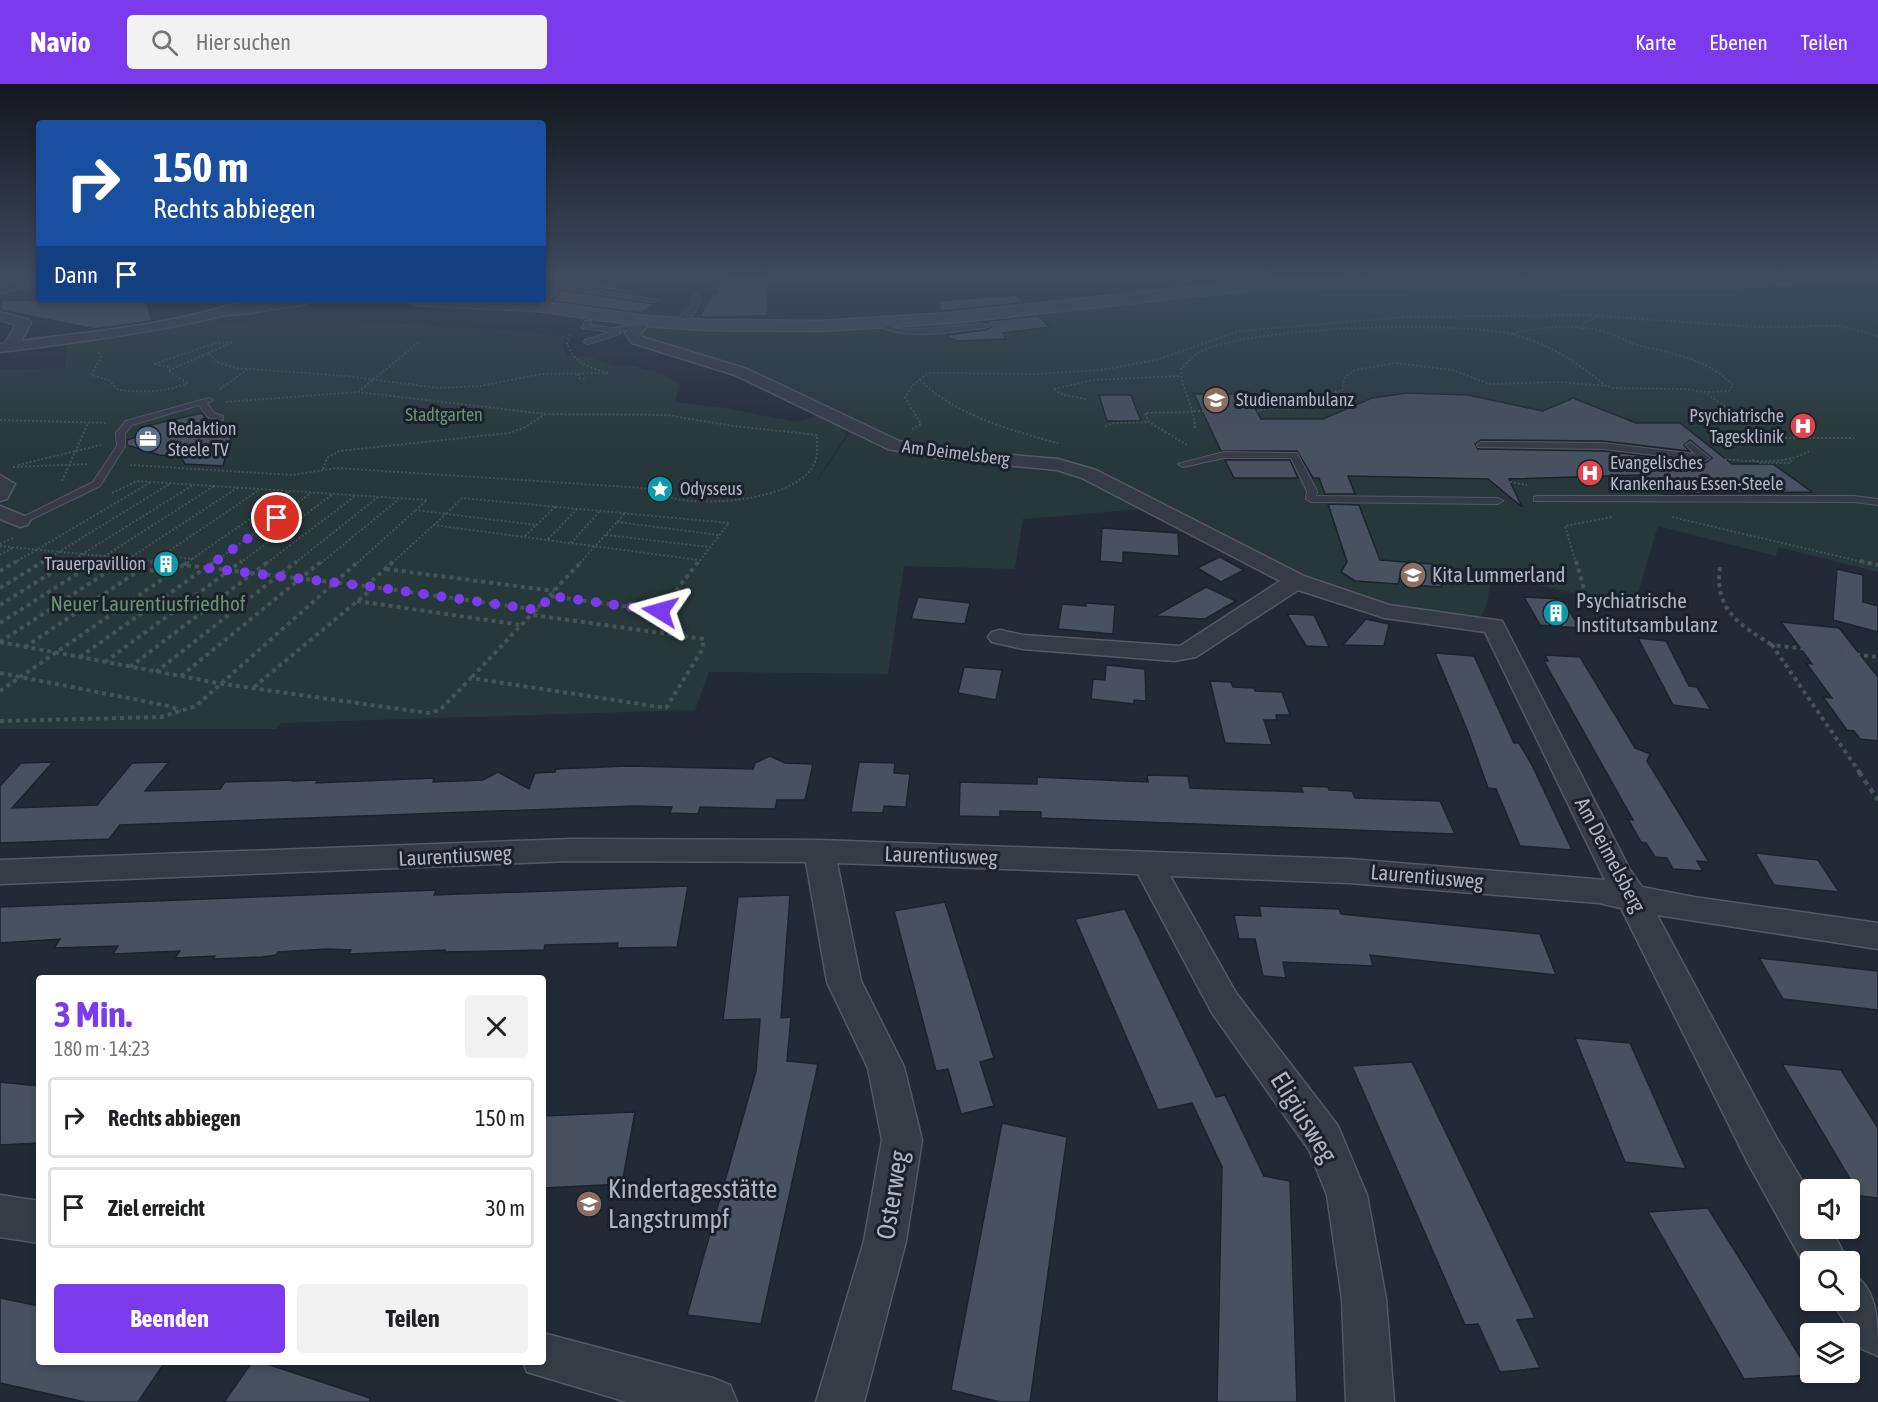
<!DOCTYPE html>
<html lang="de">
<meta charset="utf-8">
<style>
:root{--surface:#fff;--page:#f2f2f2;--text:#202124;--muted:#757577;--line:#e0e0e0;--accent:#7c3aed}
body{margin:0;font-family:"Asap Condensed",sans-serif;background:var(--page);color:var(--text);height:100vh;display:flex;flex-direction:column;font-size:22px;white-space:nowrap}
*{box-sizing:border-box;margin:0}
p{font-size:20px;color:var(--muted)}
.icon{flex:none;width:33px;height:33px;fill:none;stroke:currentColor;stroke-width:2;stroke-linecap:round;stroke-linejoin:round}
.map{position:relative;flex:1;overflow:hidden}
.panel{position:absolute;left:36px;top:891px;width:510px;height:390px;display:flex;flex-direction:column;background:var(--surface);border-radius:6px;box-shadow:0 3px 9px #0003}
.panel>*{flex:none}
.banner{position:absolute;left:36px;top:36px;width:510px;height:183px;border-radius:6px;box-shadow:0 3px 9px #0003;background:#1a4fa0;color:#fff;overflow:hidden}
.controls{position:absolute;left:1800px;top:1095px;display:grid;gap:12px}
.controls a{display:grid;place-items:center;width:60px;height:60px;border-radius:6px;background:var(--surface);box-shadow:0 3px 9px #0003;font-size:30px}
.pin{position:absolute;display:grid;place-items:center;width:51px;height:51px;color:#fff;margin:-26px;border:3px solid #fff;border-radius:50%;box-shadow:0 2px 6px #0007}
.me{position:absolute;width:66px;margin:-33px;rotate:278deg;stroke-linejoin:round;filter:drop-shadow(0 0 4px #0008)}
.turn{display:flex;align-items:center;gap:21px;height:126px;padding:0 18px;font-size:27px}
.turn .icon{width:78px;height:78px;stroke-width:2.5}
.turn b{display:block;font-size:42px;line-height:51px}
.then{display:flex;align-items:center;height:57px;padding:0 18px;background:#0003;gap:12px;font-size:22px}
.round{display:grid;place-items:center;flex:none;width:63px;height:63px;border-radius:6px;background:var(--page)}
.head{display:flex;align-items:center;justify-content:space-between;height:102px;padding:0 18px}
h1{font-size:36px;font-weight:700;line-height:45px;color:var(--accent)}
.primary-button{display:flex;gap:12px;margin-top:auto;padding:12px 18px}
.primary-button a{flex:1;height:69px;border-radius:6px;background:var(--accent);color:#fff;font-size:24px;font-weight:700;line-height:69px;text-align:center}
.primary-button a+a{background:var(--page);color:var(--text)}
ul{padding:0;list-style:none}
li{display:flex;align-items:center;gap:18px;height:81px;margin:0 12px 9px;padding:0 6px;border:3px solid var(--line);border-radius:6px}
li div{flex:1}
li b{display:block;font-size:22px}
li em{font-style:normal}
header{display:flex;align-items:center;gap:36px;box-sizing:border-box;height:84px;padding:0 30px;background:var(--accent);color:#fff}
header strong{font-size:28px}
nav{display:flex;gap:33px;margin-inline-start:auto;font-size:21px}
.search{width:420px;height:54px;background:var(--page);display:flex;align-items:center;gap:15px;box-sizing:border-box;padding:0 21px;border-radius:6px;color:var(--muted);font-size:22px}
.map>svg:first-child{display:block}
</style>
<header>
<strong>Navio</strong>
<div class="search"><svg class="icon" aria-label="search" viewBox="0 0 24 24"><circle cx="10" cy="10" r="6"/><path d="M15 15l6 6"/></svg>Hier suchen</div>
<nav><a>Karte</a><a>Ebenen</a><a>Teilen</a></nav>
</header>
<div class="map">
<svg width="1878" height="1318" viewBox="0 0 1878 1318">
<rect width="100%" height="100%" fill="#222a36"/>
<path fill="#263839" d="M586 191H702L706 203 617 209 573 201Z
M1400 191H1675L1692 199 1453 198 1693 200 1771 198 1841 191 1878 192V488L1778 463 1776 472 1658 442 1634 522 1492 491 1486 524 1481 532C1455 537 1430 530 1405 525 1335 510 1269 481 1206 448 1168 429 1132 407 1093 390 1036 365 969 378 910 361 850 344 798 307 740 284 709 272 676 266 644 259L640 250 662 238 759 243 881 240 1030 228 1202 205 1310 199 1427 198Z
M207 233 222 240 281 236 352 238 457 242 564 252 562 260 567 271 585 272 615 282 630 281 664 290 679 301 675 318 731 325 795 338 826 330 844 339 846 351 812 404 850 348 881 361 914 370 1052 384 1074 390 1154 424 1023 435 1015 485 904 482 888 590 709 588 695 626 281 639 277 645H0V285L65 284 67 257Z"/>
<path fill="#48515f" stroke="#1c232d" stroke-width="1.5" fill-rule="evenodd" d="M723 191H768V232L700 233 712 210H717V202Z
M593 197 664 215 641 229 551 217 564 206 654 220 659 216 657 214 572 200Z
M1016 211 1024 219 941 227 938 217Z
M2 216H146L152 237 94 245 1 226Z
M1038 232 1050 243 1003 249 1006 255 956 257 955 255H949L948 251 985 246 991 243 986 238H976Z
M1407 309 1468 311 1543 327 1573 314 1636 339H1680L1732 380H1773L1812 408 1663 410 1641 391 1509 395 1522 423 1488 395 1348 392 1355 410H1325L1319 394H1313L1297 367H1221L1194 310H1247L1261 335H1323L1372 314ZM1481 356 1603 357 1689 367 1684 361 1690 356 1712 374 1705 379 1603 367 1478 365 1475 360Z
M1099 311H1131L1141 337H1107Z
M202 329 215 349 232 350 223 382 185 380 181 373 159 371 127 361V356L145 351 142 343Z
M1225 376H1290L1298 394H1234Z
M1328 420 1359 421 1380 476 1432 480 1442 503 1406 501 1401 488 1398 500 1355 497 1341 488 1347 478Z
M1102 444 1178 449 1179 472 1123 468V479L1100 477Z
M1220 473 1244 486 1221 498 1197 484Z
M1837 485 1863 491V518L1878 522V548L1833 536Z
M1206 503 1236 517 1205 535 1155 532Z
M918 513 970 519 965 540 911 535Z
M1524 513 1562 515 1580 544 1540 541Z
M1086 519 1115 521 1113 550 1058 545 1062 520 1086 522Z
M1287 530 1314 531 1329 563 1306 562Z
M1366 535 1389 540 1384 562 1343 561Z
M1781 538 1839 544 1878 593V657L1860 655 1854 647 1847 646 1823 613 1832 614 1806 579 1812 580Z
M1638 554 1666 557 1689 602 1697 603 1711 626 1673 621Z
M1435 569 1474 572 1514 659H1519L1532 681 1572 766 1520 762 1496 705 1488 704 1468 648Z
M1545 571 1580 573 1635 664 1650 670 1647 677 1709 778 1697 777 1703 787 1673 785 1667 774 1655 773 1646 759 1641 758 1628 735 1633 736 1544 577H1548Z
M1106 581 1145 585 1146 617 1134 616V620L1091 615 1093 595 1105 596Z
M964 583 1002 586 996 616 958 609Z
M1210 597 1231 598 1233 603 1254 604 1255 607 1282 608 1290 631H1276L1277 636H1264L1272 661 1225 659Z
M770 672 785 679 813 680 805 716H777L775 725 700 723 698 730 670 729 672 723 634 722 120 741 109 755 0 759V702L21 679 53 678 12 724 97 721 132 679 169 678 145 707 220 705 225 698 294 696 293 697 318 696 316 699 434 694 433 698 483 696 498 688 529 705 535 689 555 688 556 685 628 682 753 685 755 679Z
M859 678 895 679 894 689 910 690 906 723 884 722 883 729 851 728Z
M1147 691 1188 692 1190 704 1303 708 1301 702 1328 703 1329 706 1352 707 1355 714 1440 717 1455 750 1041 734V728L1000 727V733L959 732 960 698 1037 700V693L1148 698Z
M1755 769 1818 776 1839 808 1774 801Z
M688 802 677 863 617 864 618 859 545 861 544 866 445 868V866L349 870 351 866 326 865 278 868 276 871 262 873 213 875 215 872 175 874 180 867 113 870 118 862 54 864 60 855 0 859V823L436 806 434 811Z
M790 811 781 934 791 933 787 977 818 980 761 1240 687 1231 756 987 760 935 723 936 738 813Z
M945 818 994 974 980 978 994 1022 961 1030 948 985 936 987 894 827Z
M1259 822 1339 825 1341 830 1540 850 1556 891 1370 871 1373 882 1283 878 1286 894 1263 892 1255 855H1239L1234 831 1261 832Z
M1125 825 1216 1013 1225 1011 1264 1092 1290 1097 1297 1318H1217L1222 1083 1192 1019 1158 1026 1075 835Z
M1759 874 1878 887V926L1783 915Z
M1575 954 1630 959 1686 1085 1625 1078Z
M1412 978 1535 1234 1517 1236 1540 1284 1500 1288 1478 1240 1465 1241 1352 982Z
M1782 980 1841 986 1878 1044V1114L1860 1112Z
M0 998 39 1002V1059L0 1061Z
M635 1028 622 1100 543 1104V1032Z
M1002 1039 1067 1053 1030 1318H1000L951 1306Z
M1708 1124 1758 1204 1811 1291 1744 1295 1648 1128Z
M0 1214 39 1222V1278H165L138 1318H85L0 1299Z
M252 1278H261L370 1314V1318H224Z"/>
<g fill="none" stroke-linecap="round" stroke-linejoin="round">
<defs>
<path id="service" d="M571 191H578L567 201 657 216 654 218 563 204 539 223H535V221L543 216V214Z
M1682 191H1690L1707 200 1702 201Z
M695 209 700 210C701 224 689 240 674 241V237L691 223Z
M585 237H591L590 241 612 244 637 241 641 243 620 247V250L588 260 584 258 585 256 610 248 582 244Z
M882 238 895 244 906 246 985 240 989 242 985 244C953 247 908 257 879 242V238Z
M209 314 213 316 207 319 214 329 223 332V336L208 333 199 321 132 341 125 349V362L100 402 24 439 20 440 15 437 93 398 117 362 116 349 126 337Z
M1481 358 1603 359 1695 370 1686 361 1690 358 1710 374 1705 377 1603 365 1478 363 1477 361Z
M1224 368 1297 369 1317 407 1316 412 1498 414 1503 417 1498 420 1311 418 1306 415 1307 407 1291 374H1224L1183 383 1178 380Z
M1537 412H1854L1878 415V421L1854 418 1534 417V413Z"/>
<path id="minor" d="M39 191V199L0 210V202Z
M1871 191H1878V196Z
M247 216H267L265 218 313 216 306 220 243 230C233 228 190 240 175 242 117 253 59 261 0 268V260L5 259 16 241 0 236V228L29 236 31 239 21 257C97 247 174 240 247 216Z
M645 233 652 237 640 250 642 253 747 285 899 357 941 365 1058 375 1096 386 1304 492 1389 521 1502 537 1630 786 1642 803 1694 813 1878 839V865L1657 831 1776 1053 1810 1110V1144H1831L1848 1178H1810V1191L1748 1079 1621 824 1599 819 1349 799 1170 792 1236 909 1338 1042 1361 1097 1367 1111 1386 1215 1394 1318H1346L1342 1215 1327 1111 1309 1066 1212 929 1138 790 837 779 861 897 904 983 922 1056 906 1157 864 1318H816L864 1157 882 1056 868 984 827 898 806 778 572 777 0 800V776L572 755 819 756 1349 775 1605 796 1485 548 1385 534 1298 506 1196 573 1174 577 1023 565 992 558 988 553 992 548 1000 546 1023 551 1180 562 1280 497 1082 394 1057 386 941 375 888 365 735 291 632 259 625 249 640 234Z
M0 391 15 400 7 415 0 417Z
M0 422 27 433 30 437 27 441 20 443 0 435Z
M0 1111 39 1117V1159L0 1153Z
M1850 1188C1878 1204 1878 1236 1878 1272L1862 1265 1831 1216H1850Z
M543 1249 713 1294 730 1301 737 1318H627L527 1288 523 1278H543Z"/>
<path id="secondary" d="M1774 191H1847L1839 196 1731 204 1429 203 1254 206 950 239 821 247 705 246 645 242 537 227 414 221 406 216 537 217 645 232 705 236 821 237 950 229 1254 196 1429 193 1731 194Z"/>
</defs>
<use href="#service" stroke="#525964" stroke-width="2"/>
<use href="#minor" stroke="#525964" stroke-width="3"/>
<use href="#secondary" stroke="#525964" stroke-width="3"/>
<path stroke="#435356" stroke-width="2" stroke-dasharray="2 2" stroke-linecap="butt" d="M1582 246 1584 239 1599 232
M1512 250C1541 242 1579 239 1608 249 1618 252 1627 258 1637 261 1673 270 1706 274 1733 301L1729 307 1704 308
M99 268 101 274 91 291 109 296 118 306C142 308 165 309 187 299L168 287 208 269 219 279 236 284 346 292 438 304 481 302 541 290 609 289C591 285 572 278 567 259L570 250
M208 269 233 258
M154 280 216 259 234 258
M155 280 171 283
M578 290 579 294 585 295
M920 296C956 332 1012 346 1060 360
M220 305 248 285
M358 308 419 258
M1086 315 1064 311 1053 305 1093 296 1180 292
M1253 315 1250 310H1283L1293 325H1259
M226 318 357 308 546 330 666 331 733 342 818 351
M1256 320H1289
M1194 327H1239
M1245 327H1261L1253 315 1337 311 1334 307H1342L1345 293 1355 286 1395 279 1453 286 1489 300 1561 298 1606 302
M0 336 107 339
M1105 342 1114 339 1149 338
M1195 344C1195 323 1181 306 1181 285 1186 280 1192 273 1198 269 1246 242 1460 236 1515 251 1550 260 1579 280 1606 302L1613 304 1685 305 1704 308 1781 361
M912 345 921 340 905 313 913 301 928 289 1035 290 1101 286 1156 276 1239 247 1405 233 1586 231 1757 243 1842 242 1878 252
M1773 354H1854
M1187 361 1149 338 1145 329 1194 328
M1721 375C1750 377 1786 382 1811 366
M1752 376 1761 379H1790L1792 375
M18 381 101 361
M130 381 292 391 337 384 644 404C657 409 669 414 683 416 716 421 800 415 815 378 818 370 817 360 817 351
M13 383 89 380
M323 385 327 374 339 367 509 349 526 343 545 330
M62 397 88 339
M1510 398 1527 401
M112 409 137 397 427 416 416 426 446 430 462 414 729 439 698 479
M1672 433 1867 479
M617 438 719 451
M433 441 699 476
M606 451 709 463
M525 452 556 422
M548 455 578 424
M571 459 601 426
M0 460 13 454
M0 462 154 477 151 479
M0 471 14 463
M163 471 259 406
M192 475 290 407
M154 477 163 471 192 475 187 479
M14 479 151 398
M41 479 171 399
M68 479 193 401
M94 479 214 402
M122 479 237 404
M213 479 311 409
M240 479 333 410
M267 479 355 412
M295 479 378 413
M321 479 399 415
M357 479 416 426
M392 479 446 430 537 441
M580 479 626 428
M1576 479 1565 442 1612 433"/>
<path stroke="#435356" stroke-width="4" stroke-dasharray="4 4" stroke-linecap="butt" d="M154 477 141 485 171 489 183 481 366 502 538 526
M1576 477 1589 522
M1860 477 1878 481
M184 481 189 477
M1720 483C1714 526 1739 540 1772 561
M386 485 554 507
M0 487 17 477
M366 502 394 477
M0 504 44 477
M551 512 660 527 699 477
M357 517 521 541
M0 521 70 477
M0 539 97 477
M0 558 223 600 428 629 440 626 471 594 666 624 702 566 704 555 533 531
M0 558 124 477
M25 563 141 485
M80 573 215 477
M105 578 242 477
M130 583 269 477
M156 588 297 477
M0 589 169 622 181 627
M181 592 322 477
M472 593 582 477
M254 603 373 504
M0 607 170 490
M0 637 161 633 196 622 359 477
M1860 689 1772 561 1878 573"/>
<path stroke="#435356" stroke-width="4.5" stroke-dasharray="5 5" stroke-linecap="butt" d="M1859 688 1878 716"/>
<use href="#service" fill="#353c46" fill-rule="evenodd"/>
<use href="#minor" fill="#353c46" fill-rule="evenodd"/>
<use href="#secondary" fill="#434b59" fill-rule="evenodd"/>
</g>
<linearGradient id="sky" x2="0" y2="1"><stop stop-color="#13171e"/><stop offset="0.51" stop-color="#3e4a5d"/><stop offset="1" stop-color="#3e4a5d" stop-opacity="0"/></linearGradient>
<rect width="1878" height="376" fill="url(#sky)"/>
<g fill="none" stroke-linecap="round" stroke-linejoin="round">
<path stroke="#7c3aed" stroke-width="10" stroke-dasharray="0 18" d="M277 434 206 484 366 502 538 526 551 512 660 527"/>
</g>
<defs>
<symbol id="university-disc" viewBox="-11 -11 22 22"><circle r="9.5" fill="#8d6e63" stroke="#1a212b"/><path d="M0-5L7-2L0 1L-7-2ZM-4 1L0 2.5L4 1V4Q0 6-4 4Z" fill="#fff"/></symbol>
<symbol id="hospital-disc" viewBox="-11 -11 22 22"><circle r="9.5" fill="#e0444e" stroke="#1a212b"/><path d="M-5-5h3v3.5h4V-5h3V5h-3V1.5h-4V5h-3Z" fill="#fff"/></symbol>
<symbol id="office-disc" viewBox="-11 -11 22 22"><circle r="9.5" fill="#5c6f8a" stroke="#1a212b"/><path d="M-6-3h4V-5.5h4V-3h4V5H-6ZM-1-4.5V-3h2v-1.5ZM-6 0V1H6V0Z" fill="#fff"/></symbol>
<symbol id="sight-disc" viewBox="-11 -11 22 22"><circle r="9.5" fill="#0f9aa8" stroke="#1a212b"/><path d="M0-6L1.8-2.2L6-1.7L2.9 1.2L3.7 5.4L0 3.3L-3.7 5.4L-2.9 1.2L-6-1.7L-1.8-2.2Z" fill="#fff"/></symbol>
<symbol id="building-disc" viewBox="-11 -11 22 22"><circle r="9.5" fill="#0f9aa8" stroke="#1a212b"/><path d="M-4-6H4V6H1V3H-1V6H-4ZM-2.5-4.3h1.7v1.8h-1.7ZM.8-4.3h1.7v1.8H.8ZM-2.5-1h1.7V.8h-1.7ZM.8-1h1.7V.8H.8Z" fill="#fff"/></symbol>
<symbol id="school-disc" viewBox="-11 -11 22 22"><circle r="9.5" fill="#8d6e63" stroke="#1a212b"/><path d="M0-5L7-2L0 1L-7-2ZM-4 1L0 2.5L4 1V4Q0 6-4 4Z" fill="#fff"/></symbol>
</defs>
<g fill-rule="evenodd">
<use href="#university-disc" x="1201" y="301" width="30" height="30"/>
<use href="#hospital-disc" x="1788" y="327" width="30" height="30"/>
<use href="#office-disc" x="133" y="340" width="30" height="30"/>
<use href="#hospital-disc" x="1575" y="374" width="30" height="30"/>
<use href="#sight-disc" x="645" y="390" width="30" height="30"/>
<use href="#building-disc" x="151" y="465" width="30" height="30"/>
<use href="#school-disc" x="1398" y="476" width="30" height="30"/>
<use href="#building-disc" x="1541" y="514" width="30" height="30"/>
<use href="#school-disc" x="574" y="1105" width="30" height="30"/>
</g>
<g text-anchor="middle" stroke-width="6" stroke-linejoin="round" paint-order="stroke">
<g font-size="18" fill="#afb6c3" stroke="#1a212b" text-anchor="start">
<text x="1236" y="322">Studienambulanz</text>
<text x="1784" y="338" text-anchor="end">Psychiatrische<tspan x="1784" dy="21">Tagesklinik</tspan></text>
<text x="168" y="351">Redaktion<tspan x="168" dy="21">Steele TV</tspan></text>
<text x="1610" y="385">Evangelisches<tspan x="1610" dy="21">Krankenhaus Essen-Steele</tspan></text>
<text x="680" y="411">Odysseus</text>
<text x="146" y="486" text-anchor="end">Trauerpavillion</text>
</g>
<g font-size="18" fill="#699173" stroke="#1a212b">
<text x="444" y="337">Stadtgarten</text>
</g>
<g font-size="18" fill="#afb6c3" stroke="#1a212b">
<text transform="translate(956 369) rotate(7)" y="6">Am Deimelsberg</text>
</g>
<g font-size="21" fill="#afb6c3" stroke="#1a212b" text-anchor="start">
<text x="1432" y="498">Kita Lummerland</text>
<text x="1576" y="524">Psychiatrische<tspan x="1576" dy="24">Institutsambulanz</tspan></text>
</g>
<g font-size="21" fill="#699173" stroke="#1a212b">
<text x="148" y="527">Neuer Laurentiusfriedhof</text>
</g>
<g font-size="21" fill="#afb6c3" stroke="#1a212b">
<text transform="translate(1610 771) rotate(62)" y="7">Am Deimelsberg</text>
<text transform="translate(455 772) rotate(-3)" y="7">Laurentiusweg</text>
<text transform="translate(941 772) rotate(2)" y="7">Laurentiusweg</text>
<text transform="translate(1427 793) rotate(5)" y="7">Laurentiusweg</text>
</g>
<g font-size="26" fill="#afb6c3" stroke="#1a212b">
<text transform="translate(1304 1033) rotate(58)" y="9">Eligiusweg</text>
<text transform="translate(892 1111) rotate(-81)" y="9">Osterweg</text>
</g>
<g font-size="26" fill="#afb6c3" stroke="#1a212b" text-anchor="start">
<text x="608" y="1114">Kindertagesstätte<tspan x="608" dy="30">Langstrumpf</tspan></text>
</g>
</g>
</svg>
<div class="controls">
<a><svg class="icon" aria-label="sound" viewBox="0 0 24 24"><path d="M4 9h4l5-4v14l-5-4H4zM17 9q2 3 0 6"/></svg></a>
<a><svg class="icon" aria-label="search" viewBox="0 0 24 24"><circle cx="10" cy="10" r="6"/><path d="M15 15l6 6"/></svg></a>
<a><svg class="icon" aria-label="layers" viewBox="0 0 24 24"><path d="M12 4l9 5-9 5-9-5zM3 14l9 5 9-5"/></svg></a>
</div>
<div class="pin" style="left:277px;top:434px;background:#d93025"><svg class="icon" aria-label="arrive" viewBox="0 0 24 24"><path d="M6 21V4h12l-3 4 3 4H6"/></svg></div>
<svg class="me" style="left:660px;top:527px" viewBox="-20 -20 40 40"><path d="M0-17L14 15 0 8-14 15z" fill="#7c3aed" stroke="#fff" stroke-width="4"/></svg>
<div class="banner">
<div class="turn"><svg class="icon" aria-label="right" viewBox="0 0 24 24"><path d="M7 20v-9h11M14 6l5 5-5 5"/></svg><div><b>150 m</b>Rechts abbiegen</div></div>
<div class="then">Dann<svg class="icon" aria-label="arrive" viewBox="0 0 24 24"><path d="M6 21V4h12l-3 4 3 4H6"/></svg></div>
</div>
<section class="panel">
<div class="head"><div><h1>3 Min.</h1><p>180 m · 14:23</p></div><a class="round"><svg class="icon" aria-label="close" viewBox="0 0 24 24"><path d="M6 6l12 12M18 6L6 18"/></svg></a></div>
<ul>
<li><svg class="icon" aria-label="right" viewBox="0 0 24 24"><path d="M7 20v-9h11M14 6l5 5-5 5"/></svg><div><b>Rechts abbiegen</b></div><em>150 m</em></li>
<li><svg class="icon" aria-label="arrive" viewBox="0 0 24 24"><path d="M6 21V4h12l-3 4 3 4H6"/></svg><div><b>Ziel erreicht</b></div><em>30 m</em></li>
</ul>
<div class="primary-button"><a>Beenden</a><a>Teilen</a></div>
</section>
</div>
